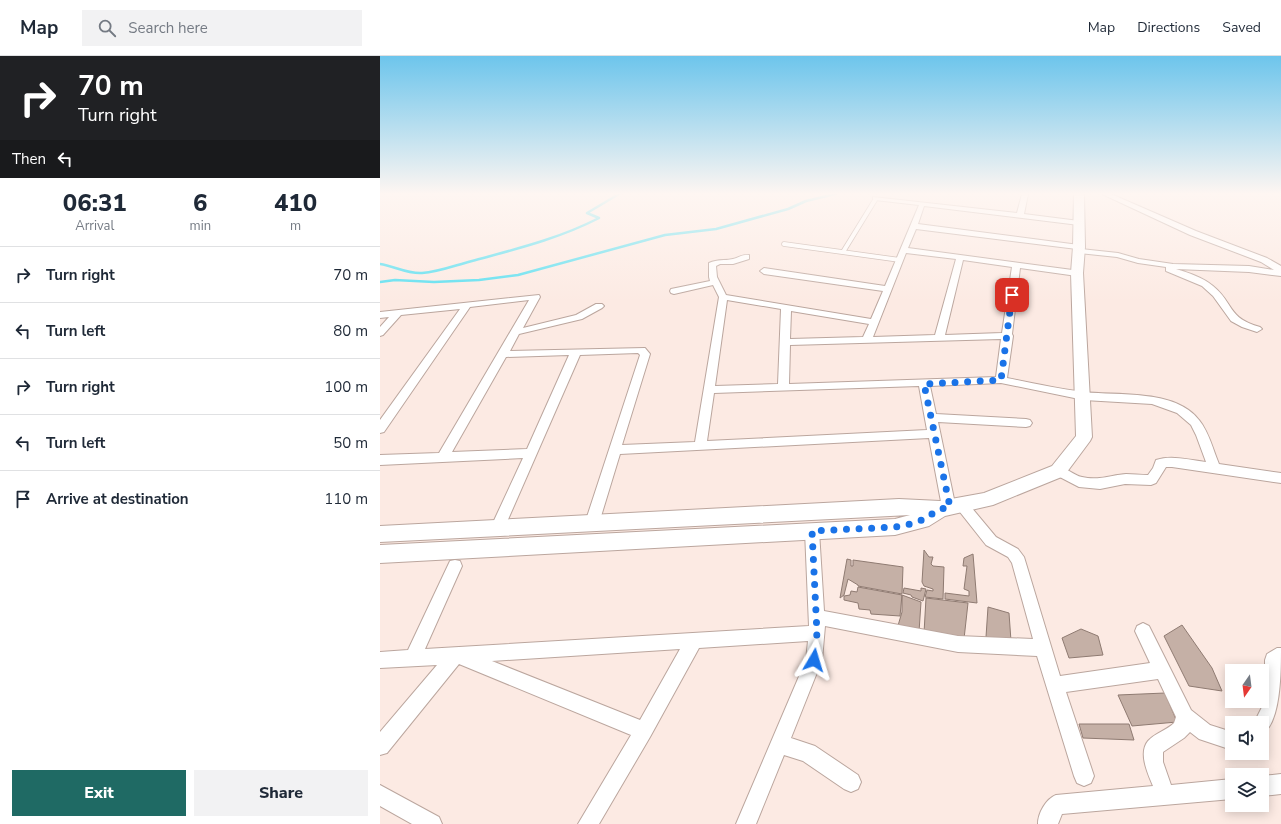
<!DOCTYPE html>
<style>
:root{--surface:#fff;--page:#f2f2f3;--text:#1f2937;--muted:#747a83;--line:#e0e1e3;--accent:#1f6a64}
body{margin:0;font-family:"Nunito Sans",sans-serif;background:var(--page);color:var(--text);height:100vh;display:flex;flex-direction:column;font-size:15px;white-space:nowrap}
*{box-sizing:border-box;margin:0}
p{font-size:13px;color:var(--muted)}
.icon{flex:none;width:22px;height:22px;fill:none;stroke:currentColor;stroke-width:2;stroke-linecap:round;stroke-linejoin:round}
.map{position:relative;flex:1;overflow:hidden}
.panel{display:flex;flex-direction:column;background:var(--surface);width:380px}
.panel>*{flex:none}
.banner{background:#202124;color:#fff;overflow:hidden}
.needle{width:26px;rotate:194deg}
.tools{position:absolute;left:845px;top:608px;display:grid;gap:8px}
.tools a{display:grid;place-items:center;width:44px;height:44px;border-radius:0px;background:var(--surface);box-shadow:0 2px 10px #0003;font-size:20px}
.pin{position:absolute;display:grid;place-items:center;width:34px;height:34px;color:#fff;margin:-17px;border-radius:8px;box-shadow:0 2px 6px #0006}
.me{position:absolute;width:44px;margin:-22px;rotate:7deg;stroke-linejoin:round;filter:drop-shadow(0 0 3px #0008)}
.turn{display:flex;align-items:center;gap:14px;height:84px;padding:0 12px;font-size:18px}
.turn .icon{width:52px;height:52px;stroke-width:2.5}
.turn b{display:block;font-size:28px;line-height:34px}
.then{display:flex;align-items:center;height:38px;padding:0 12px;background:#0003;gap:8px;font-size:15px}
.eta{display:flex;justify-content:space-evenly;align-items:center;height:68px;text-align:center}
.eta b{font-size:24px;font-weight:800;line-height:28px}
.action{display:flex;gap:8px;margin-top:auto;padding:8px 12px}
.action a{flex:1;height:46px;border-radius:0px;background:var(--accent);color:#fff;font-size:16px;font-weight:800;line-height:46px;text-align:center}
.action a+a{background:var(--page);color:var(--text)}
ul{padding:0;list-style:none}
li{display:flex;align-items:center;gap:12px;height:56px;padding:0 12px;border-top:1px solid var(--line)}
li div{flex:1}
li b{display:block;font-size:15px}
li em{font-style:normal}
header{display:flex;align-items:center;gap:24px;box-sizing:border-box;height:56px;padding:0 20px;background:var(--surface);border-bottom:1px solid var(--line)}
header strong{font-size:19px}
nav{display:flex;gap:22px;margin-inline-start:auto;font-size:14px}
.search{width:280px;height:36px;background:var(--page);display:flex;align-items:center;gap:10px;box-sizing:border-box;padding:0 14px;border-radius:0px;color:var(--muted);font-size:15px}
main{display:flex;flex:1;min-height:0}
.map>svg:first-child{display:block}
</style>
<header>
<strong>Map</strong>
<div class="search"><svg class="icon" aria-label="search" viewBox="0 0 24 24"><circle cx="10" cy="10" r="6"/><path d="M15 15l6 6"/></svg>Search here</div>
<nav><a>Map</a><a>Directions</a><a>Saved</a></nav>
</header>
<main>
<section class="panel">
<div class="banner">
<div class="turn"><svg class="icon" aria-label="right" viewBox="0 0 24 24"><path d="M7 20v-9h11M14 6l5 5-5 5"/></svg><div><b>70 m</b>Turn right</div></div>
<div class="then">Then<svg class="icon" aria-label="left" viewBox="0 0 24 24"><path d="M17 20v-9H6M10 6l-5 5 5 5"/></svg></div>
</div>
<div class="eta">
<div><b>06:31</b><p>Arrival</p></div>
<div><b>6</b><p>min</p></div>
<div><b>410</b><p>m</p></div>
</div>
<ul>
<li><svg class="icon" aria-label="right" viewBox="0 0 24 24"><path d="M7 20v-9h11M14 6l5 5-5 5"/></svg><div><b>Turn right</b></div><em>70 m</em></li>
<li><svg class="icon" aria-label="left" viewBox="0 0 24 24"><path d="M17 20v-9H6M10 6l-5 5 5 5"/></svg><div><b>Turn left</b></div><em>80 m</em></li>
<li><svg class="icon" aria-label="right" viewBox="0 0 24 24"><path d="M7 20v-9h11M14 6l5 5-5 5"/></svg><div><b>Turn right</b></div><em>100 m</em></li>
<li><svg class="icon" aria-label="left" viewBox="0 0 24 24"><path d="M17 20v-9H6M10 6l-5 5 5 5"/></svg><div><b>Turn left</b></div><em>50 m</em></li>
<li><svg class="icon" aria-label="arrive" viewBox="0 0 24 24"><path d="M6 21V4h12l-3 4 3 4H6"/></svg><div><b>Arrive at destination</b></div><em>110 m</em></li>
</ul>
<div class="action"><a>Exit</a><a>Share</a></div>
</section>
<div class="map">
<svg width="901" height="768" viewBox="0 0 901 768">
<rect width="100%" height="100%" fill="#fceae3"/>
<g fill="none" stroke-linecap="round" stroke-linejoin="round">
<path stroke="#55dff1" stroke-width="2.5" d="M0 208C14 210 27 218 42 217 59 216 76 209 92 205 136 193 178 183 219 162L207 157 239 138
M0 226 15 224 54 226 99 224 138 219 285 179 336 173 408 153 426 145 455 138"/>
</g>
<path fill="#c5b0a6" stroke="#8f7b72" d="M544 494 549 501H553L551 508 553 510 564 511 563 543 545 541 547 534 553 535V533L544 530 542 526Z
M593 498 597 547 565 543V537L589 540V535L584 533 587 510H583L584 502Z
M467 503 471 504V510H473V504L523 511 522 538 478 530V529L468 523 464 539 460 542Z
M478 531 522 539 520 560 491 558 490 554 479 553 478 547 464 544V540L470 539 471 535 477 536Z
M524 532 541 535V532L546 533 543 545 532 541 531 539 523 537Z
M522 539 541 546 539 576 517 573 522 556Z
M546 542 588 547 584 583 544 577Z
M608 551 629 557 631 585 606 581Z
M802 569 832 612 842 635 809 630 784 580Z
M701 573 718 580 723 599 689 602 682 582Z
M785 637 797 666 752 670 738 639Z
M699 668H749L754 684 703 682Z"/>
<g fill="none" stroke-linecap="round" stroke-linejoin="round">
<defs>
<path id="lane" d="M404 188 520 204
M463 196 495 144"/>
<path id="street" d="M642 138H648L644 158 699 165 703 167 699 169 544 150 538 168 699 189 703 191 701 193 738 197 759 203 793 208 869 210 894 214 881 206 810 179 722 138H731L816 175 887 202 901 210V220L869 216 796 213C809 217 822 221 833 230 854 247 847 262 880 271L882 273 877 276 862 271 851 265 833 240 822 230 786 215V211L758 207 737 201 699 197 695 195 697 193 536 173 528 192 700 215 701 217 697 220 640 212 632 278 633 280 627 322C652 327 678 333 704 336 739 340 795 333 819 364 829 376 833 394 839 408L901 417V427L792 411H786L776 427 771 429 745 428 720 433 699 431 674 418 672 415 674 412C684 408 692 419 702 421 718 425 731 419 746 418 753 418 760 419 768 419L773 412 776 404C792 399 809 404 826 406L816 379 811 369 797 357 772 348 704 344 621 327 550 330 556 358 646 363 650 364 652 367 650 370 646 371 558 366 575 448 576 445 581 444 586 445 616 481 638 493 644 501 680 620 770 607 755 575 757 570 763 567 769 570 811 654 830 669 852 676V694L819 683 810 676 804 682 783 696V706L791 729 852 723V743L682 758 678 768H658C658 757 666 743 676 739L773 730C768 718 758 697 768 685 775 677 787 674 794 667L796 661 778 623 686 636 714 720 711 727 704 730 697 727 694 720 657 600 578 596 445 570 442 604 411 682 435 690 478 719 481 726 478 733 471 736 464 733 423 705 404 699 376 768H356L426 604 428 585 319 592 270 681 219 768H198L251 679 79 608 7 697 0 699V676L57 609 0 612V596L28 594 70 505 75 504 80 505 82 510 45 593 429 570 425 475 427 471 432 469 437 471 439 475 444 555 578 580 653 583 632 507 628 501 606 489 576 451 574 455 569 456 564 455 562 451 549 382 240 398 219 467 217 471 212 473 207 471 205 467 260 299 258 297 200 299 123 475 118 477 113 475 111 471 143 402 0 409V399L59 397 149 244 90 251 4 376 0 377V364L80 253 21 259 3 279 0 280V271L9 261 0 262V256L159 239 160 241 143 272 196 259 216 248H222L224 250 222 252 202 263 139 278 130 295 265 292 270 298 242 389 315 386 339 241 333 229 294 238 291 237 290 235 291 233 330 225 329 221V207C338 203 344 205 353 203 358 202 363 198 369 199V203L353 208H340L336 210 337 221 346 239 491 263 503 235 384 218 380 215 384 212 505 230 539 149 495 144 493 143V141L637 157ZM526 197 576 203 555 279 493 281ZM583 204 632 211 622 277 565 279ZM347 244 401 253 398 328 335 330ZM411 255 489 268 483 281 410 283ZM621 283 616 321 409 328 410 289ZM189 299 147 393 72 396 126 301ZM539 330 547 374 327 385 334 337ZM300 593 260 664 112 605Z
M897 592H901C901 615 901 667 882 678V667H874L885 645V604L887 598Z
M901 718V738L882 740V720Z
M0 729 59 761 62 768H32L0 750Z"/>
<path id="secondary" d="M694 138H704L705 191 703 217 712 381 710 385 684 420 613 449 565 460 549 470 515 479 0 507V489L515 463 530 459 0 486V470L519 443 560 445 604 437 672 410 696 380 691 217 693 191Z"/>
</defs>
<use href="#lane" stroke="#bba69e" stroke-width="5.5"/>
<use href="#street" stroke="#bba69e" stroke-width="2"/>
<use href="#secondary" stroke="#bba69e" stroke-width="2"/>
<use href="#lane" stroke="#fff" stroke-width="4"/>
<use href="#street" fill="#fff" fill-rule="evenodd"/>
<use href="#secondary" fill="#fff" fill-rule="evenodd"/>
</g>
<linearGradient id="sky" x2="0" y2="1"><stop stop-color="#6dc5ec"/><stop offset="0.56" stop-color="#fef6f2"/><stop offset="1" stop-color="#fef6f2" stop-opacity="0"/></linearGradient>
<rect width="901" height="246" fill="url(#sky)"/>
<g fill="none" stroke-linecap="round" stroke-linejoin="round">
<path stroke="#1a73e8" stroke-width="7" stroke-dasharray="0 12.6" d="M434 604 437 577 432 475 515 471 530 468 542 464 560 453 570 451 544 328 621 324 632 239"/>
</g>
</svg>
<div class="tools">
<a><svg class="needle" viewBox="-14 -14 28 28"><path d="M0-13l5 13h-10z" fill="#e53935"/><path d="M0 13l5-13h-10z" fill="#747a83"/></svg></a>
<a><svg class="icon" aria-label="sound" viewBox="0 0 24 24"><path d="M4 9h4l5-4v14l-5-4H4zM17 9q2 3 0 6"/></svg></a>
<a><svg class="icon" aria-label="layers" viewBox="0 0 24 24"><path d="M12 4l9 5-9 5-9-5zM3 14l9 5 9-5"/></svg></a>
</div>
<div class="pin" style="left:632px;top:239px;background:#d93025"><svg class="icon" aria-label="arrive" viewBox="0 0 24 24"><path d="M6 21V4h12l-3 4 3 4H6"/></svg></div>
<svg class="me" style="left:434px;top:604px" viewBox="-20 -20 40 40"><path d="M0-17L14 15 0 8-14 15z" fill="#1a73e8" stroke="#fff" stroke-width="4"/></svg>
</div>
</main>
